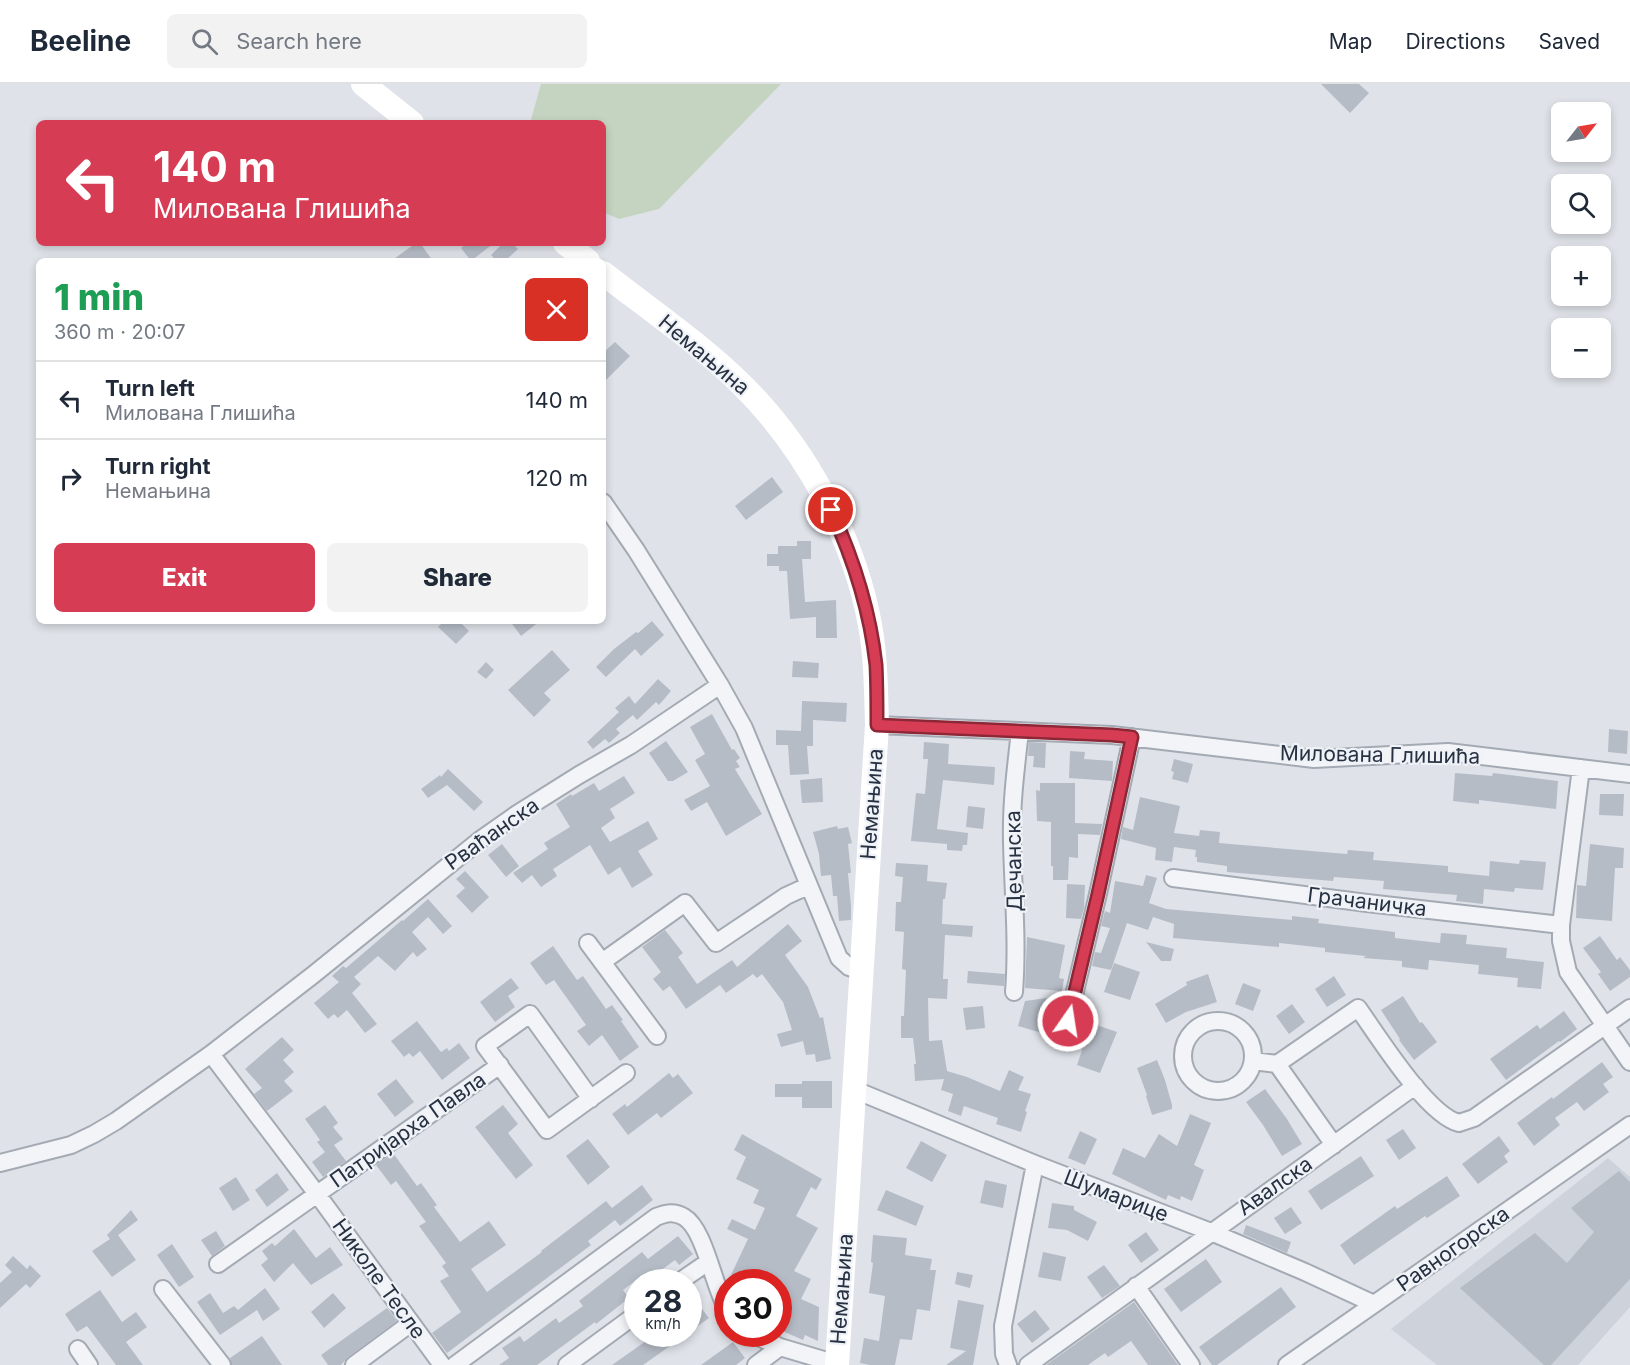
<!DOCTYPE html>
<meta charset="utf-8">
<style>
:root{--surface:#fff;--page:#f2f2f3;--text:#1f2937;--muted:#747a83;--line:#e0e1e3;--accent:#d63c53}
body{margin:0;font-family:Inter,sans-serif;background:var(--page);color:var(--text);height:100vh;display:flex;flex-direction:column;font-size:22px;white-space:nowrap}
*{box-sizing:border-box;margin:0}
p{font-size:20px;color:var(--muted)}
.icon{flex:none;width:33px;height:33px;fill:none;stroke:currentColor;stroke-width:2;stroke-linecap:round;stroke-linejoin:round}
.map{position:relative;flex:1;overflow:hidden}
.sheet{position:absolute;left:36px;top:174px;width:570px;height:366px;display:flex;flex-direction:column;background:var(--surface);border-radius:9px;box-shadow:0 3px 9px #0003}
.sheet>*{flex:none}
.hud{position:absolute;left:36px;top:36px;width:570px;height:126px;border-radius:9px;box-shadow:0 3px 9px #0003;background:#d63c53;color:#fff;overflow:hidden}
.needle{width:39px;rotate:59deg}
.fabs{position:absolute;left:1551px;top:18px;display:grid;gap:12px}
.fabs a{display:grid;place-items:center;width:60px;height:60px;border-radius:9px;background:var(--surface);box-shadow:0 3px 9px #0003;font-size:30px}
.speed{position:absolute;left:624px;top:1185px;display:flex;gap:12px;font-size:30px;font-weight:700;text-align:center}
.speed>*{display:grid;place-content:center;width:78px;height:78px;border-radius:50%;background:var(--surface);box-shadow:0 3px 9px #0003;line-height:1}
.speed small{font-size:15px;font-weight:400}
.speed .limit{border:9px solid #d22;background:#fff;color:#111}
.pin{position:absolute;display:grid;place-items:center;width:51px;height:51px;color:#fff;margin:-26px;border:3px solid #fff;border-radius:50%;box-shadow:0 2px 6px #0007}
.me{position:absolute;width:66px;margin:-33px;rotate:13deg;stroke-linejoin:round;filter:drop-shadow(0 0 4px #0008)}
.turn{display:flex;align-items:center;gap:21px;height:126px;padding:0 18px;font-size:27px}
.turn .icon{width:78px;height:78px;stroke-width:2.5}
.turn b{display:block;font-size:42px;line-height:51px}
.round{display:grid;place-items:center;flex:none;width:63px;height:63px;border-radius:9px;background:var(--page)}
.overview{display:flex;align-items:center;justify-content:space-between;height:102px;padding:0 18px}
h1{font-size:36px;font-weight:800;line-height:45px;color:#1e9e55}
.primary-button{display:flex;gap:12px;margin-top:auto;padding:12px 18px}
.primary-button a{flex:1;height:69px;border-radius:9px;background:var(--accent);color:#fff;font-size:24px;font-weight:800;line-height:69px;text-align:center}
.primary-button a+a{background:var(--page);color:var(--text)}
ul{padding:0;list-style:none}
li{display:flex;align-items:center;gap:18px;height:78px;padding:0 18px;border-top:2px solid var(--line)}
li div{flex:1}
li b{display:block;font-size:22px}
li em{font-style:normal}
header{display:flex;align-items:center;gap:36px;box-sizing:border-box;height:84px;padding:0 30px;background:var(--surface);border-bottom:2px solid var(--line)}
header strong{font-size:28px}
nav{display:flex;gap:33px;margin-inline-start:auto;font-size:21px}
.search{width:420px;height:54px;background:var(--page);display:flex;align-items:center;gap:15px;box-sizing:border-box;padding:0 21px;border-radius:9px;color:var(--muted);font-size:22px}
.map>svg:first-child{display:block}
</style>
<header>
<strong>Beeline</strong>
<div class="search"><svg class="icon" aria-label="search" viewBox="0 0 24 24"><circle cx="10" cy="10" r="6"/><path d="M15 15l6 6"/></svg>Search here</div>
<nav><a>Map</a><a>Directions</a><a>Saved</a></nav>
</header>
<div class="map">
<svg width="1630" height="1281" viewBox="0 0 1630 1281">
<rect width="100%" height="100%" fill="#dfe3e9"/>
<path fill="#cdd2db" d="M1608 1074 1630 1093V1223L1578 1281H1437L1391 1245Z"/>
<path fill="#c5d4c0" d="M541 0H781L659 125 619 135 603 128V39H530Z"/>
<path fill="#b6bcc6" d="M1321 0H1359L1369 9 1350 29Z
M416 159H420L433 177H391Z
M467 159H494L471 177 461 164Z
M503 159H512L518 165 505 177H497L491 171Z
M615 258 630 272 603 299V269Z
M772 393 783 408 746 436 735 422Z
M797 457H811V475H802L805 518 836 516 837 554H816V533L790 535 787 487H779V482H767V470H778V462H797Z
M444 537H459L469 547 456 560 438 543Z
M510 537H540L521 552Z
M652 537 664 551 641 572 635 565 606 593 596 583 614 565 636 548 638 549Z
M552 566 570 586 544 609 551 616 534 633 508 606Z
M793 577 819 579 818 594 792 593Z
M486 578 494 586 486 595 477 588Z
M658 595 671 607 659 621 656 618 637 636 633 631 616 645 620 649 609 659 605 655 593 665 587 658 619 628 615 624 629 612 635 620Z
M802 617 847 619 846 638 813 636V662H807L809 690 790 691 788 661H776V646L801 647Z
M712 630 732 666 734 665 740 674 736 677 740 683 735 685 762 730 726 752 707 718 691 727 684 716 710 702 695 676 705 670 690 643Z
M1609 645 1628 647 1627 670 1608 668Z
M666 657 688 688 673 697H668L649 669Z
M924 658 949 660 948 680 995 683 994 701 943 696 937 745 968 749 967 761H963L962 767 947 766V760L911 757 916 709 925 710 928 675H923Z
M1029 658 1046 659 1045 684 1033 683 1034 672H1028Z
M1070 667 1085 668 1084 675 1113 677 1112 697 1069 694Z
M1174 675 1193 680 1188 699 1172 695 1174 688 1171 687Z
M448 685 483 718 474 727 447 701 428 714 421 705 440 691 441 693Z
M1455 689 1492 692 1493 689 1558 697 1556 725 1479 716V720L1453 717Z
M624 692 635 709 610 725 615 734 601 744 610 758 648 737 658 755 638 767 653 791 632 804 620 783 608 791 590 761 553 785 557 792 541 803 532 791 522 799 513 789 548 765 544 759 570 743 556 720 571 710 572 712 594 699 599 707Z
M822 694 823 718 802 719 800 696Z
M1040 699H1075V739L1102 740 1100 751 1078 750V774L1069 773 1068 796H1053V782H1051V738L1037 737 1036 706 1040 707Z
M1600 710H1624L1623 732 1599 731Z
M1140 713 1180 722 1174 749 1199 752 1200 746 1220 748 1219 759 1347 770 1348 766 1374 768 1373 776 1448 782V788L1489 792 1490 777 1519 780 1520 776 1546 778 1543 806 1515 804 1514 808 1484 805 1483 820 1456 817 1457 811 1383 805 1384 797 1334 793 1333 797 1227 788V782L1197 778V773H1195L1196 766 1174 763 1172 778 1155 776 1156 764 1121 755 1123 743 1133 746Z
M968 722 985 724 983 745 966 743Z
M837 742 838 745 848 743 852 759 848 760 851 789H848L851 822V836L839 837 837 812H833L831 791 821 792 819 770 813 748Z
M502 760 519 782 506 793 488 771Z
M1590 760 1624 764 1623 784H1615L1612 837 1576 834 1577 801 1586 802Z
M896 779 928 781 927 797 947 799 945 815H943L942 840 973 842 972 853 945 851 943 895H948L947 915 928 914 929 957 942 956 947 987 967 993 1000 1007 1009 986 1024 993 1018 1006 1031 1010 1025 1027 1027 1028 1021 1048 996 1040 998 1034 964 1022 961 1032 948 1027 953 1010 941 1006 944 995 915 997 914 980H916L913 954H901V932H904L906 886 902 885 904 848 895 847 896 818H901L903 793 895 792Z
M465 787 489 813 472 829 456 812 465 804 456 795Z
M1146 791 1157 794 1149 819 1166 825 1292 836V832L1319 835 1318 839 1395 848V854L1440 859 1441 849 1467 851 1466 860 1507 864 1506 874 1544 878 1541 905 1517 903 1518 894 1478 890 1479 881 1429 876 1428 886 1402 883V877L1363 874 1366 872 1325 868V864L1279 859V863L1173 854 1174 840 1153 833 1148 846 1127 839 1111 886 1092 882 1095 868 1101 869 1110 844 1101 842 1105 827 1110 829 1115 797 1143 802Z
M1067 800 1085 801 1084 824 1081 835 1066 834Z
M428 815 452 842 443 850 428 833 412 848 427 865 417 873 413 868 395 887 378 872 354 893 361 900 352 909 377 940 365 949 347 926 338 934 334 930 328 935 314 919 339 898 332 892 343 882 346 884 402 836 403 837Z
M788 840 802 857 785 871 808 903 820 934 823 933 831 975 816 978 815 970 806 971 803 957 781 963 777 950 792 946 783 918 762 890 757 894 753 890 726 909 720 901 686 925 670 902 663 907 653 895 661 888 642 863 665 846 683 869 678 873 697 900 732 876 737 883Z
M1600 852 1617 876 1620 873 1630 886V893L1610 907 1598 890 1601 888 1583 864Z
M1027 853 1065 861 1059 894 1064 895 1062 907 1025 904Z
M1146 858 1174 865 1171 877H1161Z
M553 862 577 896 583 892 606 925 612 921 623 936 621 937 639 963 620 977 602 951 589 962 577 947 586 941 554 896 546 901 530 879Z
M1114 879 1140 888 1130 916 1104 908Z
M968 887 1005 890 1004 902 967 899Z
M1208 890 1217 918 1186 928 1166 939 1155 920 1187 901 1186 898Z
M1334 892 1346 911 1327 923 1315 905Z
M511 894 519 904 508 912 515 923 495 938 480 918Z
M1243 899 1261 906 1253 927 1235 920Z
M1061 912 1056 934H1057L1052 952 1018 942 1025 917Z
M1403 912 1420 939 1422 938 1437 958 1414 976 1399 956 1400 955 1381 926Z
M1292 920 1305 938 1289 950 1276 932Z
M983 922 985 944 966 946 963 924Z
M1564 927 1577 945 1560 958 1559 957 1506 996 1490 975 1537 941 1540 945Z
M417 937 441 968 447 964 449 967 459 959 470 974 442 996 420 967 413 973 409 969 404 973 391 957Z
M1091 939 1117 948 1100 989 1077 981Z
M282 953 294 966 283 976 294 988 284 997 293 1007 267 1027 254 1010 262 1004 245 985Z
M1157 976 1165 996 1172 1021V1025L1152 1031 1146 1012 1147 1011 1137 984Z
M1602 978 1613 993 1603 1000 1609 1008 1584 1027 1577 1018 1555 1034 1560 1041 1534 1062 1517 1039 1552 1013 1553 1015Z
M669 989 673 994 678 990 693 1009 661 1034 657 1029 628 1051 612 1030 625 1020 627 1023Z
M396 995 414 1018 395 1033 377 1010Z
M802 997H832V1024H802V1013H775V1000H802Z
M1265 1005 1287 1035 1302 1060 1282 1072 1263 1041 1246 1018Z
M325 1021 338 1039 333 1043 343 1055 334 1061 346 1077 323 1093 312 1078 325 1068 317 1058 320 1056 305 1035Z
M503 1021 518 1040 508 1049 533 1081 516 1095 475 1043Z
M1190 1030 1211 1039 1194 1081 1204 1086 1192 1117 1181 1112 1180 1116 1168 1111 1166 1116 1112 1090 1123 1064 1145 1074 1159 1050 1177 1062Z
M1403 1045 1416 1064 1399 1076 1386 1056Z
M1080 1047 1097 1055 1085 1081 1068 1074Z
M742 1050 822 1095 816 1106 811 1103 796 1132 818 1144 794 1187 811 1195 801 1215 819 1223 818 1257 805 1251 803 1256 778 1245V1198H736L729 1195 748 1155 727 1145 732 1135 755 1146 765 1124 753 1119 759 1106 736 1095 746 1073 734 1066Z
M1499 1052 1510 1067 1504 1072 1508 1078 1478 1100 1462 1080Z
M588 1055 610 1083 588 1101 566 1072Z
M921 1057 947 1071 932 1098 906 1084Z
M393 1069 417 1102 421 1099 437 1121 434 1123 460 1158 489 1137 506 1161 471 1185 487 1208 542 1168 541 1167 606 1117 612 1124 642 1101 653 1116 620 1142 615 1136 588 1157 591 1161 447 1269 432 1249 461 1228 440 1197 449 1192 442 1182 446 1179 419 1142 426 1138 396 1097 391 1101 376 1081Z
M1361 1072 1374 1092 1321 1126 1308 1107Z
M1619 1087 1630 1098V1195L1551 1281H1544L1460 1204 1535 1149 1567 1179 1594 1148 1571 1124Z
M277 1089 289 1106 267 1123 255 1106Z
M1447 1092 1460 1112 1427 1134 1425 1132 1354 1181 1340 1161 1395 1122 1397 1125Z
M236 1093 250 1116 233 1127 219 1104Z
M985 1096 1007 1101 1003 1124 980 1119Z
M886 1106 924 1122 916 1142 877 1126Z
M1052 1119 1074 1122V1126L1097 1138 1088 1157 1067 1146 1048 1144Z
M1291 1123 1302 1139 1285 1150 1274 1134Z
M131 1126 138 1136 118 1151 136 1176 112 1193 92 1167 110 1155 107 1151Z
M1246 1141 1291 1158 1287 1169 1243 1150Z
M294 1145 316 1174 330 1163 343 1181 311 1201 293 1179 274 1198 261 1181 268 1175 262 1167 272 1159 275 1162Z
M216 1147 225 1162 212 1172 201 1156Z
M1146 1148 1159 1166 1141 1179 1128 1161Z
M873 1151 907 1154 905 1171 932 1175 930 1186H936L930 1227 917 1225 912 1256 900 1255 895 1281H870L860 1279 864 1254 879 1257 885 1212 869 1209 873 1179 871 1178Z
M678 1152 693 1170 679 1181 675 1176 648 1196 644 1190 623 1206 629 1214 596 1240 595 1238 537 1281H499L509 1274 502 1264 520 1252 524 1258 556 1234 559 1239 583 1222 579 1217 642 1168 648 1175Z
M172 1160 194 1193 179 1203 157 1171Z
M1043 1168 1066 1173 1061 1197 1038 1193Z
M13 1172 27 1185 30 1181 41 1192 30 1204 26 1200 0 1224V1199L12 1188 5 1181Z
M1206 1175 1222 1198 1181 1228 1164 1205Z
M1104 1181 1120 1202 1102 1214 1087 1193Z
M957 1188 973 1191 970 1204 955 1200Z
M1281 1203 1296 1223 1217 1281H1212L1199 1263Z
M265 1204 280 1225 263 1237 257 1226 220 1251 197 1218 210 1209 223 1229 234 1222 238 1226Z
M100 1206 122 1238 136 1228 147 1243 126 1258 143 1281H116L87 1242 77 1248 65 1230Z
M333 1209 346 1224 324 1244 311 1228Z
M958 1216 984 1221 973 1281H946L966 1267 950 1264Z
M1134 1218 1178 1281H1148L1131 1257 1108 1273 1105 1269 1088 1281H1046Z
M698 1220 709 1234 688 1249V1226Z
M387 1224 397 1237 348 1273 341 1281H328L321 1271Z
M1035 1226 1050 1245 1032 1259 1017 1240Z
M656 1250H687L643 1281H612Z
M262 1252 282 1281H232L230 1274Z
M733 1258 745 1274 736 1281H701Z"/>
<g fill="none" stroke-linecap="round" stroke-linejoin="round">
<defs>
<path id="street" d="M603 418 636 466 720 601 744 644 839 874 849 883 861 887
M877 641 1112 651 1314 675 1448 668 1630 690
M1173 794 1367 819 1561 841V857L1568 888 1630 978
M1561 841 1581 684
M588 859 657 952
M602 878 685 819 716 859 786 812 799 806 809 803
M1014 908C1018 857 1013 807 1012 757 1011 720 1016 683 1020 647
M1183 972a35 35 0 1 1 70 0a35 35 0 1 1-70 0Z
M1068 937 1098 810 1132 653
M211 970 317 1110 442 1281
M1253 977 1277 980 1334 1061
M1277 980 1358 924C1378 952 1427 1031 1459 1039L1474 1034 1630 924
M855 1006 1035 1080 1211 1148 1305 1188 1374 1220
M591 1015 530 930 485 962 547 1046 626 989
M0 1079 71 1061 94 1050 116 1037 211 970 313 891 480 756 517 730 579 691 631 661 720 601
M218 1180 500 981
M679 1198 708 1178
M1136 1202 1191 1281
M163 1205 222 1281
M752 1250 780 1263 837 1280
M78 1265 89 1281
M354 1281 411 1239
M455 1281 656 1133C666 1129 674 1127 684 1133 705 1145 714 1205 728 1227
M567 1281 638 1229
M756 1281 780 1263
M1008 1281 1004 1270 1003 1242 1035 1080
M1028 1281 1415 1002
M1287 1281 1630 1041"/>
</defs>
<use href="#street" stroke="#a4aab3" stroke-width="20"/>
<use href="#street" stroke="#f2f4f7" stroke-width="16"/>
<path stroke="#fff" stroke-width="24" d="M363 0 412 39
M565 159 588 177
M603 189C649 225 699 259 741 300 805 363 854 453 870 541 876 574 876 608 877 641L837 1281"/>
</g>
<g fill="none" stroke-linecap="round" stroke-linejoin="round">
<defs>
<path id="route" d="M831 426C854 476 870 526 876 581 877 601 877 621 877 641L1112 651 1132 653 1098 810 1068 937"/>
</defs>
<use href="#route" stroke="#8b2736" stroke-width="15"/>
<use href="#route" stroke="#d63c53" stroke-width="10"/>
</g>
<g text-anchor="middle" stroke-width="4.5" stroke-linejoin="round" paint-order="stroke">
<g font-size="21" fill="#273141" stroke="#eff2f7">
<text transform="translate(704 271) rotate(40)" y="7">Немањина</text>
<text transform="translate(1380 671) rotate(1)" y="7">Милована Глишића</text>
<text transform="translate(872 720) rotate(-86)" y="7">Немањина</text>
<text transform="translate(492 750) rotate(-35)" y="7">Рваћанска</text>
<text transform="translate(1014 777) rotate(-91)" y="7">Дечанска</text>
<text transform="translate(1367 818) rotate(7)" y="7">Грачаничка</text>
<text transform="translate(408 1046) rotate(-35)" y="7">Патријарха Павла</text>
<text transform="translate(1275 1102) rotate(-35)" y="7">Авалска</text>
<text transform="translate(1116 1112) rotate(21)" y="7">Шумарице</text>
<text transform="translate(1453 1165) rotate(-35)" y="7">Равногорска</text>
<text transform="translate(379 1195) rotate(54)" y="7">Николе Тесле</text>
<text transform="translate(842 1205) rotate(-86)" y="7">Немањина</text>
</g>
</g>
</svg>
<div class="fabs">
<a><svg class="needle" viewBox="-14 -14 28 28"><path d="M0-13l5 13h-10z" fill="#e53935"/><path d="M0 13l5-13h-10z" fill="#747a83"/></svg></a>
<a><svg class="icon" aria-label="search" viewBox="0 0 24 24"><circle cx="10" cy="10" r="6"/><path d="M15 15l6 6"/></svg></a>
<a>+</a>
<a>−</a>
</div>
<div class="speed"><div>28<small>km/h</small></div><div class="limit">30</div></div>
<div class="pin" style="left:831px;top:426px;background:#d93025"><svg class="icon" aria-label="arrive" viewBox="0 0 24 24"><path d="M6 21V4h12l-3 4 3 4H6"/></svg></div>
<svg class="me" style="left:1068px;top:937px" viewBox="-20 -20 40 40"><circle r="17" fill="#d63c53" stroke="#fff" stroke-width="3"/><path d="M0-11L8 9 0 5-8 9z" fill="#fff"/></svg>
<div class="hud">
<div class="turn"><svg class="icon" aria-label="left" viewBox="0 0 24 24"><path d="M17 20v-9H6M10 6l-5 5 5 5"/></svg><div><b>140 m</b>Милована Глишића</div></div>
</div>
<section class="sheet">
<div class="overview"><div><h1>1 min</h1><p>360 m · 20:07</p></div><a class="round" style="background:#d93025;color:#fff"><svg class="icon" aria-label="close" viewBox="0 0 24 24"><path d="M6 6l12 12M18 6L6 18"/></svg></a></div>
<ul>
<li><svg class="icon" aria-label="left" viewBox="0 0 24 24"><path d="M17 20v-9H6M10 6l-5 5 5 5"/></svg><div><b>Turn left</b><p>Милована Глишића</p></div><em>140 m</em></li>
<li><svg class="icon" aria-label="right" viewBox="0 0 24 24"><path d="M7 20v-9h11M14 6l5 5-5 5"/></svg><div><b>Turn right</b><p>Немањина</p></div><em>120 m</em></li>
</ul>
<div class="primary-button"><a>Exit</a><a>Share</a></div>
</section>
</div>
